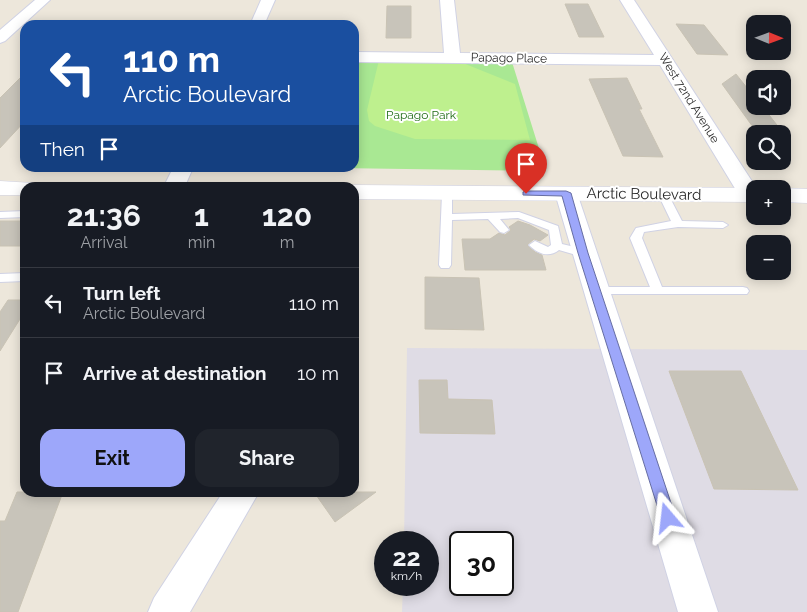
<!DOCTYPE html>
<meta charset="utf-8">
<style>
:root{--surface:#171b24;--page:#20242c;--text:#f1f3f6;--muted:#9ea1a6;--line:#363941;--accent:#9da7fa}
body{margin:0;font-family:Raleway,sans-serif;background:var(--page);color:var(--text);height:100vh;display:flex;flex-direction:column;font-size:19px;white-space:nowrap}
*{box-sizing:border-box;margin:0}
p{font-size:16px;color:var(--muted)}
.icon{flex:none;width:28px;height:28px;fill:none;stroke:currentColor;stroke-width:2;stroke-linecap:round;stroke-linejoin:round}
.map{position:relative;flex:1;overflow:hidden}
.panel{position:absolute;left:20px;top:182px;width:339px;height:315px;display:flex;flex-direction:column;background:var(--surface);border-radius:15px;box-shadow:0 2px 12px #0003}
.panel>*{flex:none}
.guide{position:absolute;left:20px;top:20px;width:339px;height:152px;border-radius:15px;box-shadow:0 2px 12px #0003;background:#1a4fa0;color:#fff;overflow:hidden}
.needle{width:32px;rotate:91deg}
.tools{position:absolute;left:746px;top:15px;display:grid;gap:10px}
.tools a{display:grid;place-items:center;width:45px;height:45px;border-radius:10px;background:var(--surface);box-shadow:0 2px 12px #0003;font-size:25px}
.speed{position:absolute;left:374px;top:531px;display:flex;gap:10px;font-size:25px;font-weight:700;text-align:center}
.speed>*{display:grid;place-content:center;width:65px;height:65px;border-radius:50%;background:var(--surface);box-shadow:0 2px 12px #0003;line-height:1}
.speed small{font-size:12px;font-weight:400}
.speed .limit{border:2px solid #111;border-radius:8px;background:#fff;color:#111}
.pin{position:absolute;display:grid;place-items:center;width:42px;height:42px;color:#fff;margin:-51px -21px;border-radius:50% 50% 50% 0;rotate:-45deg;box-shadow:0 0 5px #0007}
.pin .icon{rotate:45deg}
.me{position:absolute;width:55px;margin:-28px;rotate:343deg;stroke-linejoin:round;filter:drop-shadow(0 0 4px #0008)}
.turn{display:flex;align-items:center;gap:18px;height:105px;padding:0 20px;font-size:22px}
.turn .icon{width:65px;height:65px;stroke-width:2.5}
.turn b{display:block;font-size:35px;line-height:42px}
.then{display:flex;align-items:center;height:48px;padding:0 20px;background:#0003;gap:10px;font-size:19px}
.eta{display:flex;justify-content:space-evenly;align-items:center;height:85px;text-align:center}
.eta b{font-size:30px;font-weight:700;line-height:35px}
.button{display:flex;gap:10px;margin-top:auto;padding:10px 20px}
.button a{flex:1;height:58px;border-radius:15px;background:var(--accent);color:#111;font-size:20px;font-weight:700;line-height:58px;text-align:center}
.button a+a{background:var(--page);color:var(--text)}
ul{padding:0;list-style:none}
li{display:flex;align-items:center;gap:15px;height:70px;padding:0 20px;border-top:1px solid var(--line)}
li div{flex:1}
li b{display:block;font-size:19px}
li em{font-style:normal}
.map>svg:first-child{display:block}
</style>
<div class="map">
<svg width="807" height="612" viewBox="0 0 807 612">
<rect width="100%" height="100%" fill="#ede7db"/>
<path fill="#dfdce5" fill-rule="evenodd" d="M407 348 807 350V612H402L403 585H428V542H404ZM460 542H502V585H460Z"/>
<path fill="#a9e893" d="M354 61 512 62 546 171 337 168H354Z"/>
<path fill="#bef08e" d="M379 60 458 61 515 84 530 140 415 139 375 126 369 121 367 110Z"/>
<path fill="#c8c4ba" stroke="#c9c3b4" d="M565 4H588L604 37H579Z
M387 6H411V38H386Z
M676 24 704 25 728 55 697 54Z
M25 73V121L0 148V98Z
M736 74 755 98V106H762L784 134H758L722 84Z
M627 78 642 109H639L663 157 623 156 589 79Z
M0 221H25V246H0Z
M518 221 530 225 548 235 540 241 534 239 527 245 535 252 542 255 546 270H465L462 239H490L499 233 505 235 511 230 509 227Z
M425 277 479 278 484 330 425 329Z
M8 300H25V311L0 351V312Z
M669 371H741L798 490 714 489Z
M419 380H447L448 399 492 400 495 434 420 433Z
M17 492H63L18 612H0V521H5Z
M314 492H376L335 522Z"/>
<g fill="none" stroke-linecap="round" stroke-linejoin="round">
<defs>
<path id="lane" d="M447 191 452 194V214L519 212 558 226 562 244 587 250 589 253 583 257 559 250C549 258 538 254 529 245L535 241 548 247 551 245 549 230 518 218 500 219 509 230 504 233 500 232 488 219 452 220 451 265 449 268H441L439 265 442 194Z
M663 191 668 194 682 221 723 222 728 225 723 228 678 227 644 232 642 238 662 287H743L747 288 749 291 747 294H593L591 291 597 287H650L630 238 636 228 671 221 658 194Z
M25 211V217L0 218V212Z
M25 273V281L0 282V274Z"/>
<path id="street" d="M35 0H50L5 41 0 43V30Z
M261 0H275L264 25H250Z
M440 0H454L460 53 654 55 620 0H634L757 189H755V200L750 201 742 200 660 65 354 62V52L444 53Z
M173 168H193L184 188H163Z
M566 187 574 188 577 193 718 612H678L555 193 558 188Z
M223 492H259L190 612H148L154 598Z"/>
<path id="secondary" d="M0 181 33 183 36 188H25V195H0Z
M354 185 755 188 757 189H755V202L354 199V188H346Z
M782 188 807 189V203L782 202V189H780Z"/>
</defs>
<use href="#lane" stroke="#d0d2e4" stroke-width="2"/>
<use href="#street" stroke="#d0d2e4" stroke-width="2"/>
<use href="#secondary" stroke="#d0d2e4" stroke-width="1"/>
<use href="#lane" fill="#fff" fill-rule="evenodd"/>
<use href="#street" fill="#fff" fill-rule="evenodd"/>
<use href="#secondary" fill="#fff" fill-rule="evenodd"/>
</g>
<path fill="#9da7fa" stroke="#666da2" d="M526 191H566L571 193 588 253 676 518 673 523 668 525 663 523 661 518 578 253 562 196 523 195V192Z"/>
<g text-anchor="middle" stroke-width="4" stroke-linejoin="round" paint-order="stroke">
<g font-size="12" fill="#2a2a2a" stroke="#fff">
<text transform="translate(509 58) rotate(1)" y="4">Papago Place</text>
<text transform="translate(689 98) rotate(58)" y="4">West 72nd Avenue</text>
</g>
<g font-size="12" fill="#1f6c15" stroke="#fff">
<text x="421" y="119">Papago Park</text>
</g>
<g font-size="15" fill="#2a2a2a" stroke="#fff">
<text transform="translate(644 194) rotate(1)" y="5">Arctic Boulevard</text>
</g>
</g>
</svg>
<div class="tools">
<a><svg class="needle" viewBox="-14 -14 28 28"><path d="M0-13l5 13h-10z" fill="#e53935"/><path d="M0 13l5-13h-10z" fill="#9ea1a6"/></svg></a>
<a><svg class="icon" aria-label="sound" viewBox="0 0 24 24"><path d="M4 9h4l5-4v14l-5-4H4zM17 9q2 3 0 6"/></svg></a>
<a><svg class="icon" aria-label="search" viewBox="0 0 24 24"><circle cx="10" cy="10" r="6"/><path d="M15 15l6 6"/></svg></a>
<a>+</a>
<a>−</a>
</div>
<div class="speed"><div>22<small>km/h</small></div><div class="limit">30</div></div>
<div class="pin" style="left:526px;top:194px;background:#d93025"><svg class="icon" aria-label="arrive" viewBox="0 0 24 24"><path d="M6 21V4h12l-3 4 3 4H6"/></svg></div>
<svg class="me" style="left:668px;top:518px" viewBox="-20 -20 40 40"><path d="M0-17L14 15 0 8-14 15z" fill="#9da7fa" stroke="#fff" stroke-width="4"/></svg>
<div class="guide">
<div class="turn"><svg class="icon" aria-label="left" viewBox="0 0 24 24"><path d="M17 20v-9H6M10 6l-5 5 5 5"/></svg><div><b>110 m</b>Arctic Boulevard</div></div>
<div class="then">Then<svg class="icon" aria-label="arrive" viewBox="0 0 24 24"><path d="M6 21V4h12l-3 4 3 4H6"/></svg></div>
</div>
<section class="panel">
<div class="eta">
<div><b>21:36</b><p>Arrival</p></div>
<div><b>1</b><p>min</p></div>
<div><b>120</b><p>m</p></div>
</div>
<ul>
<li><svg class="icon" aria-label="left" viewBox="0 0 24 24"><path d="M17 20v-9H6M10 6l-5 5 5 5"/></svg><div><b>Turn left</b><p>Arctic Boulevard</p></div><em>110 m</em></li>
<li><svg class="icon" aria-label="arrive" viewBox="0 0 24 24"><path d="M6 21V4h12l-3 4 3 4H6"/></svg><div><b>Arrive at destination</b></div><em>10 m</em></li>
</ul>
<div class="button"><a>Exit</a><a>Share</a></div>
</section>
</div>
